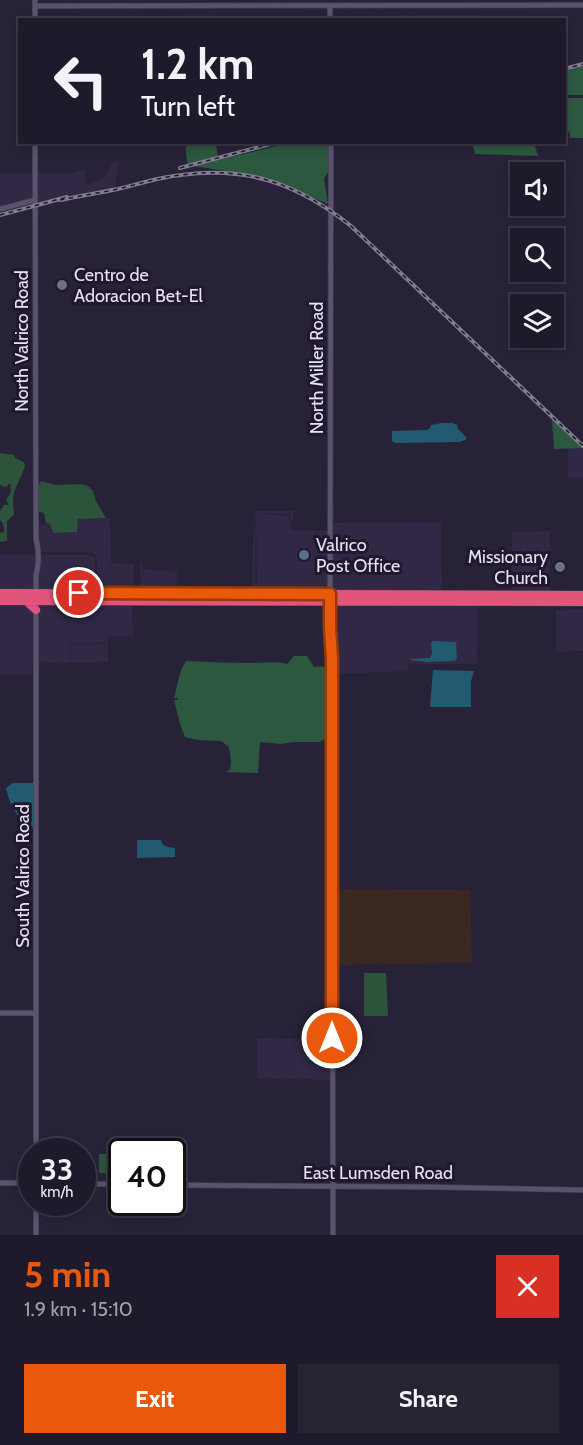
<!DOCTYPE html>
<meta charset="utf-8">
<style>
:root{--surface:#1e1a2b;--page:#262333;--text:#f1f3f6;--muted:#a1a1a9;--line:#3c3847;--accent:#ea580c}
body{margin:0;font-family:Cabin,sans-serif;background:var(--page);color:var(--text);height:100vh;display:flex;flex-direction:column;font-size:22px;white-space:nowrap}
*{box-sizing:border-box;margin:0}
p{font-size:20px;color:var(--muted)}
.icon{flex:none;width:33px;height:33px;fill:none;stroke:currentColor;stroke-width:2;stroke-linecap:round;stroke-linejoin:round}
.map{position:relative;height:1235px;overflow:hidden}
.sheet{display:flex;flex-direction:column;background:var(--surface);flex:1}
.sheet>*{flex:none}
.banner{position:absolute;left:18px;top:18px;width:548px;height:126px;border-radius:0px;box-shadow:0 3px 9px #0003,0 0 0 2px var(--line);background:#1e1a2b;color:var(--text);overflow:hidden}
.controls{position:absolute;left:510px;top:162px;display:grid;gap:12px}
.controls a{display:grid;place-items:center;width:54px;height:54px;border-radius:0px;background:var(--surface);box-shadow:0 3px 9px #0003,0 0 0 2px var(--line);font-size:30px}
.speed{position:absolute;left:18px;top:1138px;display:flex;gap:12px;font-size:30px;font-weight:700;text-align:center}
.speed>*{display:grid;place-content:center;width:78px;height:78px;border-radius:50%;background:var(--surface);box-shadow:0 3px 9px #0003,0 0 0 2px var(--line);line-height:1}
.speed small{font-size:15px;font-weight:400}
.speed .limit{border:3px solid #111;border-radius:9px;background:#fff;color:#111}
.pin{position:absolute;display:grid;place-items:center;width:51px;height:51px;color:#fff;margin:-26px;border:3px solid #fff;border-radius:50%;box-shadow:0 2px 6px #0007}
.me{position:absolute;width:66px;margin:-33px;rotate:0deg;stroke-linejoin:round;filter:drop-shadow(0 0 4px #0008)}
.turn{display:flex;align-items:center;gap:21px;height:126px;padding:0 24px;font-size:27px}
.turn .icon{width:78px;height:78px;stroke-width:2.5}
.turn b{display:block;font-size:42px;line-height:51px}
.round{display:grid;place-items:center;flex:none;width:63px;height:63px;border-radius:0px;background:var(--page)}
.headline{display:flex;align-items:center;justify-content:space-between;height:102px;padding:0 24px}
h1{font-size:36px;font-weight:700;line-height:45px;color:var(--accent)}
.button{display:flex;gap:12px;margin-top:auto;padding:12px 24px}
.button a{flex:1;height:69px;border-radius:0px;background:var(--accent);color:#fff;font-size:24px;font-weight:700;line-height:69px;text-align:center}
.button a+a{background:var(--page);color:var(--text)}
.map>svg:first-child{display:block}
</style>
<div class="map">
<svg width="583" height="1235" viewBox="0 0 583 1235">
<rect width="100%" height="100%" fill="#282239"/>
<path fill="#302845" d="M118 161 115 190 36 208V173H71L85 169 86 186 101 179 107 173 112 163Z
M0 173H34V199L0 208Z
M568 448H583V478H568Z
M254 511H294L292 528 290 514 255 513 256 588H328L329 592 252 591Z
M256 513 289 516 291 530 329 531 328 587H257Z
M110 518 111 563 134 564V592H97V560L95 554 90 552H37V523L50 524 53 533 77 532 78 519Z
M441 522 442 591H336L332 588 333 523Z
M550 531V592L511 591 512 532Z
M0 554 35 555V592H0Z
M37 555H89L94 557 95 560 94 592H37Z
M140 564H142L143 569 177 572 176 592H141Z
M0 604 132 605 133 637 106 636 105 641 100 643 70 644V663L33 662 32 675H0Z
M336 604 478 605 477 664H409L408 671 335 674 332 615 333 607Z
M583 609V651L556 652V610Z
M107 637 117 638H108V662L71 663V645L100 644 105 642Z
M257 1038 331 1039V1080L257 1078Z"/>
<path fill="#3b2921" d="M333 889 470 890 472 963 334 965Z"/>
<path fill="#2b543b" d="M0 453 14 455 15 458 24 462 25 467 14 492 13 499 14 515 7 521V541L0 542V533L4 532C5 528 3 523 0 520V511L4 505H9L6 500 11 492 10 483 6 487 0 485Z
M41 481 55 485 82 484 89 487 93 491 96 501 106 518 78 519 77 532 53 533 50 524 46 523 44 513 38 511 37 487Z
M364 973H386L388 1016H364Z
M99 1154H121V1174L99 1173Z"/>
<path fill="#2b583e" d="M583 66V95H564V71Z
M564 98H583V138H570V133L564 125Z
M186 143H216L218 160 289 143H330L329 171 324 178 328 204 268 178 188 165 186 155Z
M472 143H534L538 156 475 154Z
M552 418 583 445V448L554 449Z
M294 656H307L314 667 331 666 330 730 327 738 319 742H293L281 744 260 742 258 773 226 772 230 770 231 761 229 747 221 741 198 740 185 737 180 724 174 700H178V698H174L181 670 186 661C209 662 231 663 253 663 265 663 276 661 287 664Z"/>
<path fill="#225b70" d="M442 423H452L457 425 458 429 466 437V440L459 442 395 443 392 441V431L427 430 430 428 431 425Z
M433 641 456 642 457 658 455 661 427 662 410 660V659L430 658 432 653 431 643Z
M433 670 474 671 471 681V707H430Z
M13 783H35V829C18 821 10 806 6 788Z
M137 840H161C162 847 168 847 175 848V857L137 858Z"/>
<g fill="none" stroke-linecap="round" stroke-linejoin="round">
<defs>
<path id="secondary" d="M35 6 583 5
M330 6V20
M35 20V0
M35 142 36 539C39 549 39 565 36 575V1152
M331 142 330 609 332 660 333 1235
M0 209 35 200
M0 1013H31L36 1014
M0 1183H32
M82 1184H122
M172 1185 429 1187 583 1190
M36 1235V1203"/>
<path id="highway" d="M0 593 583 595
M25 600 36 610
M0 601 583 602"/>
</defs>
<use href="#secondary" stroke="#443f53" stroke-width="6"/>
<use href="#highway" stroke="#443f53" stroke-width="9"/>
<use href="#secondary" stroke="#59536d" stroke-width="4.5"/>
<use href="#highway" stroke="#e2557a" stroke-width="8"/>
<defs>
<path id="rail" d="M564 69 583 64
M180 168 278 142
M60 200C79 196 99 193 118 189 139 184 160 177 181 175 248 166 298 184 351 226L583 446
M0 215 67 197"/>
</defs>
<use href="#rail" stroke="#817c8f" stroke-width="4"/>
<use href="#rail" stroke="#1f182f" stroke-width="1.5" stroke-dasharray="4.5" stroke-linecap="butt"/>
</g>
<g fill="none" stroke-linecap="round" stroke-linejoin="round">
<defs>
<path id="route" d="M79 593 330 594V627L332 660V1038"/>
</defs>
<use href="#route" stroke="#983908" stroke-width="15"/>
<use href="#route" stroke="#ea580c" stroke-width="10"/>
</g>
<g fill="#6b7280" stroke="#1f182f" stroke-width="2">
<circle cx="62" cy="285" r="6"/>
<circle cx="560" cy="567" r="6"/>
</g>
<circle fill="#5c6f8a" stroke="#1f182f" stroke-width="2" cx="304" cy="555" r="6"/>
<g text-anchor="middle" stroke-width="6" stroke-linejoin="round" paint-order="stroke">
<g font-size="18" fill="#e7e3f3" stroke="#1f182f" text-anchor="start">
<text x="74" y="281">Centro de<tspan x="74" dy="21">Adoracion Bet-El</tspan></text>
<text x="316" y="551">Valrico<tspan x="316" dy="21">Post Office</tspan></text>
<text x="548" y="563" text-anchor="end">Missionary<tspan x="548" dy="21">Church</tspan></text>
</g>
<g font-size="18" fill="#e7e3f3" stroke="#1f182f">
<text transform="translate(22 341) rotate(-90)" y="6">North Valrico Road</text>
<text transform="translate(317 368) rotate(-90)" y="6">North Miller Road</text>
<text transform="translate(23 876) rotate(-90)" y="6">South Valrico Road</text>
<text x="378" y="1179">East Lumsden Road</text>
</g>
</g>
</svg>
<div class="controls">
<a><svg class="icon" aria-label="sound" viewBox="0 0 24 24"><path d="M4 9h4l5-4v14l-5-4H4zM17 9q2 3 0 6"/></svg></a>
<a><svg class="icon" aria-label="search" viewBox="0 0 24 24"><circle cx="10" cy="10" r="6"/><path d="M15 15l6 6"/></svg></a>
<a><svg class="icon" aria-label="layers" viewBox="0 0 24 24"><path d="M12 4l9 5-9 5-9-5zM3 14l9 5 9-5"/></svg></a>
</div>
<div class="speed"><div>33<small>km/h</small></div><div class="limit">40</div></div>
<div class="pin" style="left:79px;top:593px;background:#d93025"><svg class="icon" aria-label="arrive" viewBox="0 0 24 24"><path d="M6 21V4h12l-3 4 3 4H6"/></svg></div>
<svg class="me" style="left:332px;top:1038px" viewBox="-20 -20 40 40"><circle r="17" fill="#ea580c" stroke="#fff" stroke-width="3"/><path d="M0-11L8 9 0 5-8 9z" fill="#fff"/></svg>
<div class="banner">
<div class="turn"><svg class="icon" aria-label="left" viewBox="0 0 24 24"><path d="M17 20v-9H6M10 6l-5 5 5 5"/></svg><div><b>1.2 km</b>Turn left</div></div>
</div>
</div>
<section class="sheet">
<div class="headline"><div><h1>5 min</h1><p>1.9 km · 15:10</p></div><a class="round" style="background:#d93025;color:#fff"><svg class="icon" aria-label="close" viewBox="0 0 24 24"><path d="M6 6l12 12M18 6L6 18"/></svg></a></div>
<div class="button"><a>Exit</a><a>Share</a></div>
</section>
